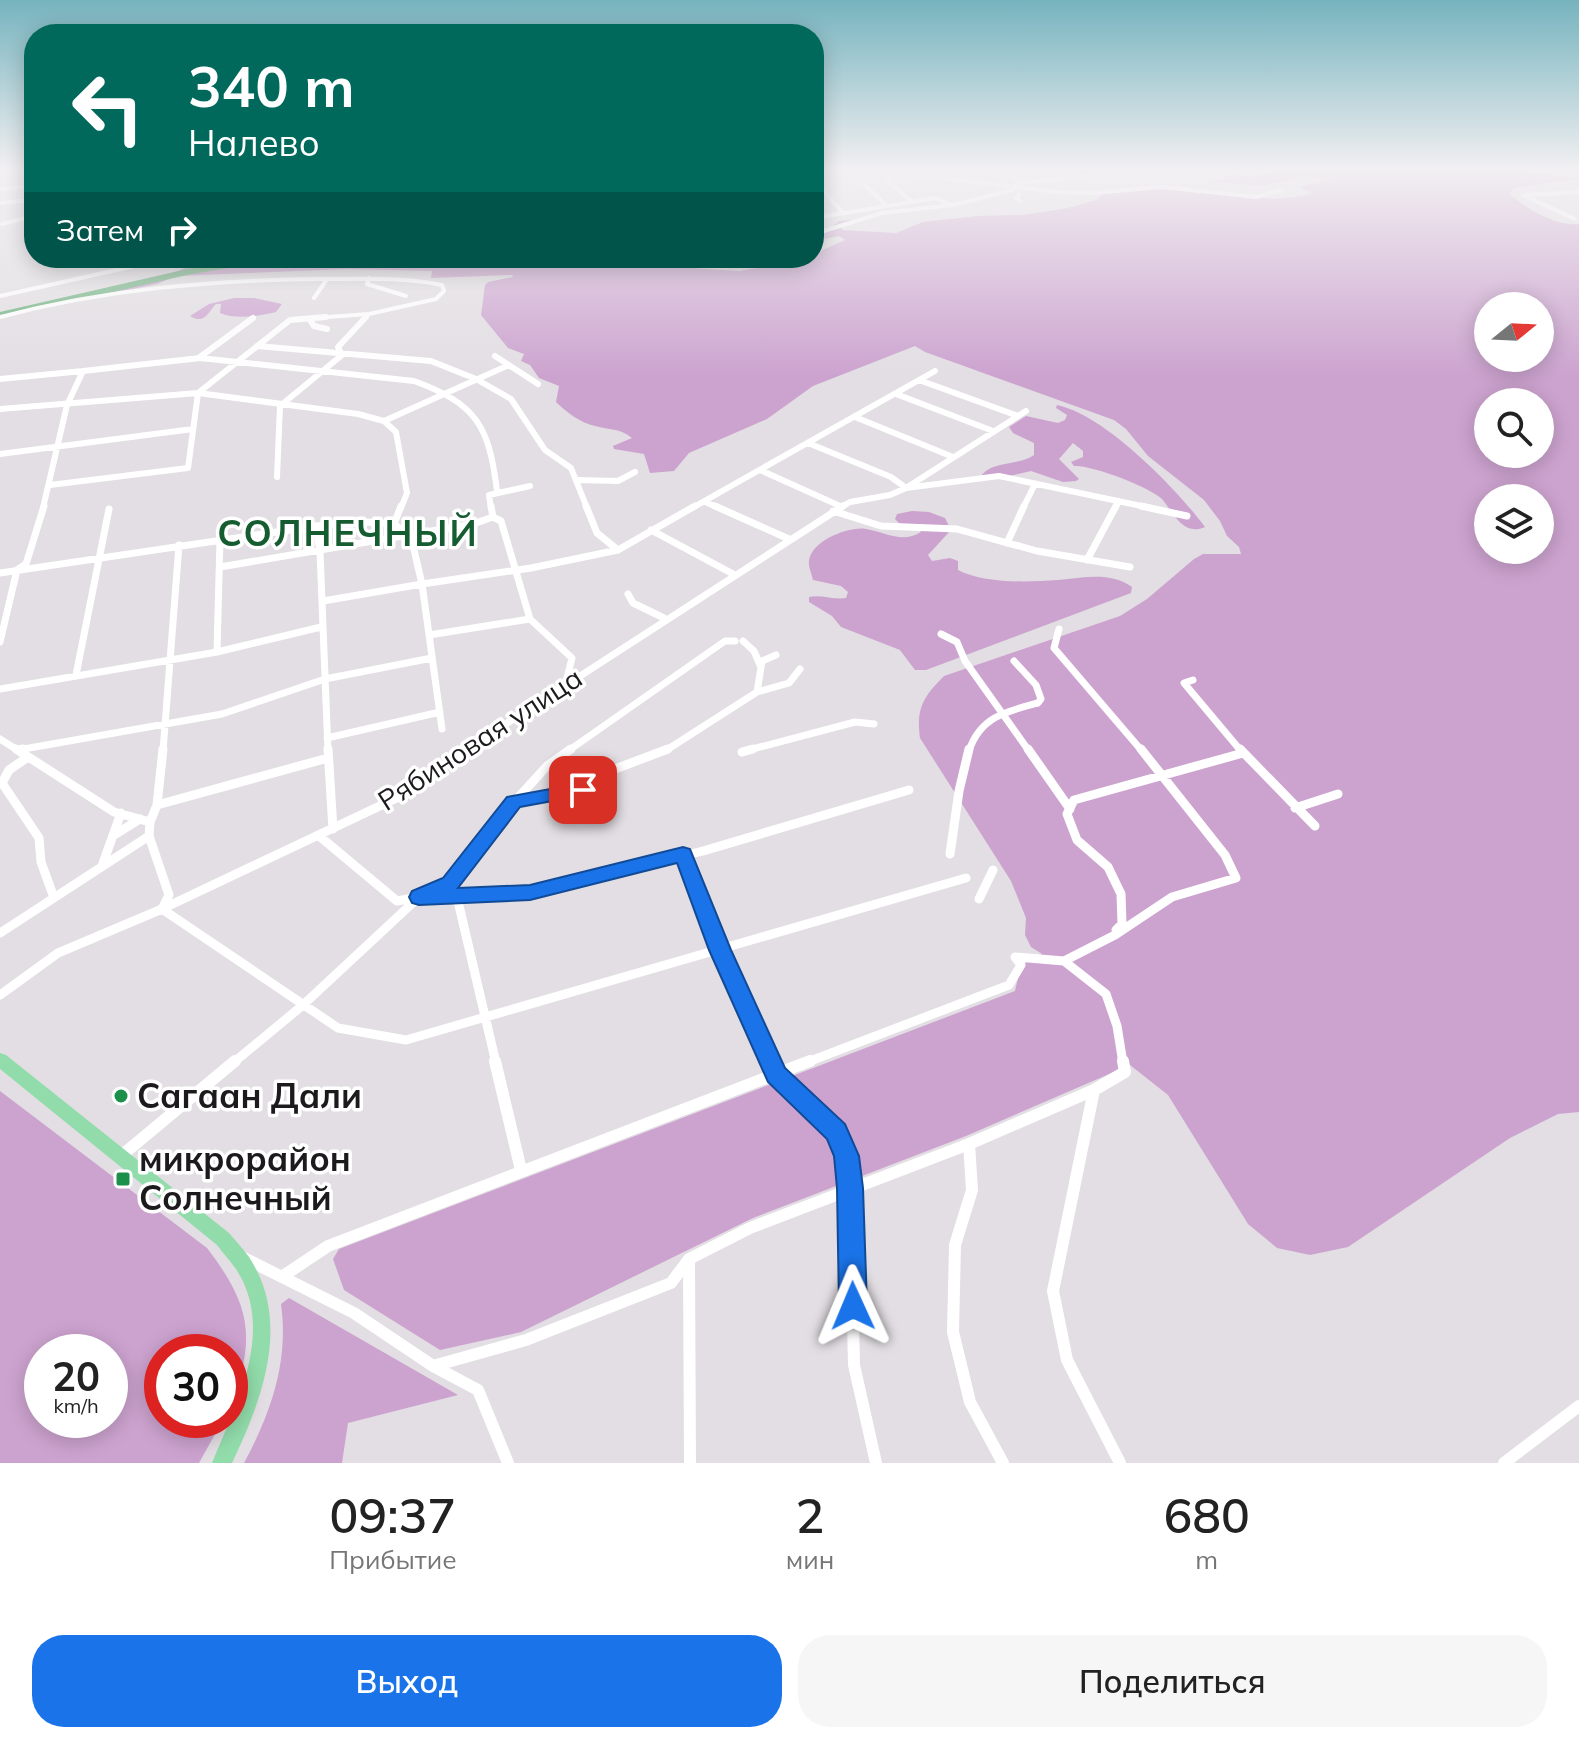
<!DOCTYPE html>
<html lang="ru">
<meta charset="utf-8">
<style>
:root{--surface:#fff;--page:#f6f6f6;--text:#222;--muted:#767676;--accent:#1a73e8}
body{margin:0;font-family:Mulish,sans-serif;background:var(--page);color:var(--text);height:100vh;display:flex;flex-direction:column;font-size:30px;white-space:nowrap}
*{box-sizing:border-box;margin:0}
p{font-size:26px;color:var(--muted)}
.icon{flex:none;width:44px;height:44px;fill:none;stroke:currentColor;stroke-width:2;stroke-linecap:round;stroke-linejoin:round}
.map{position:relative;height:1463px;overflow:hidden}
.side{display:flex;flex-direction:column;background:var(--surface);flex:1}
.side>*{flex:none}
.banner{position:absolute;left:24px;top:24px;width:800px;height:244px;border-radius:32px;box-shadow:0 4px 20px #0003;background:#00695c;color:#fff;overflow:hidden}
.needle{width:52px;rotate:72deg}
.fabs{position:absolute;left:1474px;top:292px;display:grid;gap:16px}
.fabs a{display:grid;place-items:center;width:80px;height:80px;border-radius:50%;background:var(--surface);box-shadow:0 4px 20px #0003;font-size:40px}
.speed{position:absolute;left:24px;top:1334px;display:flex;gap:16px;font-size:40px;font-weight:700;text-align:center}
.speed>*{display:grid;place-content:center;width:104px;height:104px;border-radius:50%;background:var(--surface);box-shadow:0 4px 20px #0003;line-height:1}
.speed small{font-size:20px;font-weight:400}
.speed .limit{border:12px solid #d22;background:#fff;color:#111}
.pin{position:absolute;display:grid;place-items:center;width:68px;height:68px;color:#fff;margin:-34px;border-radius:16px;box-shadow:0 4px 12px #0006}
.me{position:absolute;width:88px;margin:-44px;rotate:359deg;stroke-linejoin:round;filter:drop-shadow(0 0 6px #0008)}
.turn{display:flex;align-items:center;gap:28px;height:168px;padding:0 32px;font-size:36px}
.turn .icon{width:104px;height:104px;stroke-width:2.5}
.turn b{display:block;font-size:56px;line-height:68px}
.then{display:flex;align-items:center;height:76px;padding:0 32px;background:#0003;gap:16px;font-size:30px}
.eta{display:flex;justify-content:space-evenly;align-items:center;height:136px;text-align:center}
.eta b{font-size:48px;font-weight:600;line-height:56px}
.button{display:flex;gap:16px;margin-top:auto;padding:16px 32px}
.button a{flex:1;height:92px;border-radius:32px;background:var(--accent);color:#fff;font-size:32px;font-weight:600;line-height:92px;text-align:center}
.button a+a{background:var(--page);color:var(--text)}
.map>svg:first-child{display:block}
</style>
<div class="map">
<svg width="1579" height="1463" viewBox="0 0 1579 1463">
<rect width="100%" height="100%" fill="#e2dee3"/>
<path fill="#cca3cf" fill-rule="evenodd" d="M1273 171H1513L1579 178 1514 188 1510 194C1528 210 1555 226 1579 224V1112L1558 1114 1510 1138 1348 1247 1310 1255 1277 1248 1248 1224 1168 1095 1130 1065 966 1136 753 1218 521 1332 440 1350 344 1290 333 1259 339 1249 1015 991 1021 965 1042 954 1031 947 1025 935 1026 918 1011 881 920 738C916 709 923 697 944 676L1120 616 1147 599 1194 559 1203 554H1241L1239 547 1227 536 1220 521 1204 500 1148 456 1126 429 1114 420 925 352 915 346 813 386 767 419 689 453 674 471 650 473 644 454 614 449 613 446 632 438C620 428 609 430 595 426 581 423 566 412 556 402L559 386 539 378 530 365 521 361 524 354 508 348 481 315 485 285 488 282 513 277 512 275 431 278 432 271 346 269 176 276 157 284 0 316V313L174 273 184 268 247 258H645L644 261H650L692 260 697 262 690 268 739 271 814 258V254L845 240 839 236 815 241 814 231 830 228 839 221 861 219 841 228 843 230 896 233 923 222 977 216 1023 215 1068 208 1096 200 1103 194 1148 188 1276 199 1310 195 1312 192 1300 188 1301 186 1333 180 1304 176 1262 186 1210 181 1223 179 1227 174 1254 177 1275 173ZM1488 306H1540V358H1488ZM1488 402H1540V454H1488ZM1488 498H1540V550H1488Z
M234 298H254L282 304 276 312C259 316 236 320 220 313L221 304H216C208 312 205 325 190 316L209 304Z
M1057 405C1105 415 1176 488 1205 527 1183 537 1173 512 1162 499 1152 488 1090 464 1074 466L1071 462 1083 457V451L1073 443 1059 459 1079 479 1076 481 1063 482 1031 471 1001 478 981 476C993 460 1019 466 1034 455V443L1013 433 1009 427 1026 416 1058 423 1065 420 1067 415 1056 408Z
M912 511 929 512 945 518 951 530 928 555 932 561 950 558 958 561V570C985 584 1028 582 1058 580 1083 578 1110 571 1132 587L1131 593 926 670H915L900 650 841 627 832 616 809 602V597C822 594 833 600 846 598L848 592 841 586 813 580C812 575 808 566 809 561 811 541 849 526 866 529 886 532 902 544 921 532L914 525H901L895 519 897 514Z
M0 1091 207 1248C252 1307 256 1338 230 1408V1352H162V1420H223L199 1463H0ZM42 1352H110V1420H42Z
M289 1298 458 1395 348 1423 342 1463H244C271 1413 289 1361 281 1304Z"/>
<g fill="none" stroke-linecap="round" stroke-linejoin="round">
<path fill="#6cb17e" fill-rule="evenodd" d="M1059 171H1088L1084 173Z
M264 258H286L187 275 0 318V312L187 269Z"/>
<path stroke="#fff" stroke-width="4" d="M883 171 1058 192 1094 193 1162 187 1256 197 1282 190
M1177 171 1217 174 1215 172
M0 174 29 171
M1217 174 1267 171
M1019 183 1079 177 1102 171H1155
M864 184 886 205
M821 188 842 212
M0 189 34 186
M1019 194 1016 198 1020 201
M912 202 934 198 950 204
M0 203 34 200
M814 218 912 202 887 180 895 174
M1575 219 1523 195 1579 192
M2 224 34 216
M814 234 882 213 953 205 1012 190 1019 183 1010 176
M694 258H733
M369 278 367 284 406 296
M0 296 170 258
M314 298 327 279
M0 317C106 289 211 280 320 279 361 279 402 277 442 285L444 291 436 299 369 314 300 319
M364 319 369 314"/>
<path stroke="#fff" stroke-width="6" d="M310 320 314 326 327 329
M257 346 431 361 476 379 511 399 545 450 571 468 587 508
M495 356 538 384
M200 357 253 318
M0 379 83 371
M919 380 1018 416
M896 394 993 431
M0 409 198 393 358 414 384 421 396 432 407 493 401 508
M855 417 953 457
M384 421 509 365
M808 443 891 477 906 488 1026 411
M0 454 193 429
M760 470 840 506
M277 477 280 406 342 355 338 347 366 317
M578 480 618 481 635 472
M50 485 188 468 198 393 290 320 326 317
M705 502 719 508
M43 508 67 405 83 371 200 358 414 381C477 404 489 426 497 491
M491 508 489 495 530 486
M692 508 935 371
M840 508 850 502 890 495 906 488 999 476 1151 508
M1023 508 1035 484
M1115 508 1119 501"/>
<path stroke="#fff" stroke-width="7" d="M586 506 597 533 618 550
M715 506 789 539
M1141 506 1187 516
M833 511 881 526 957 529 1037 551 1130 567
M493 517 501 521 530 619 572 658 565 686
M394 524 401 506
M394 524 411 537 422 584 531 568 618 550 695 506
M316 526 320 552 328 751
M651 530 735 575
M1007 543 1024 506
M1087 560 1116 506
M220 567 473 524 493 517 491 506
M0 573 351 521 394 524
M628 594 633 603 664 618
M323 601 422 584 442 729
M1059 629 1054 648 1142 751
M941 634 957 642 965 661 1029 751
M429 635 530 619
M743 641 754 651 760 665
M0 642 17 570 26 564 44 506
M217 652 220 539
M76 675 109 509
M1193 680 1184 683 1241 751
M0 689 217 652 321 627
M757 692 762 661 776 655
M327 738 440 712
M0 739 19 751
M18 750 222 714 325 679 432 658
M163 751 179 545
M464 751 843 506
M568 751 725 641H735
M665 751 757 692 789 683 800 669
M745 751 855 722 874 724
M969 751C980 717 1007 711 1038 703L1041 699 1036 685 1014 661"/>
<path stroke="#fff" stroke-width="9" d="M16 749 114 812 150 822 149 836 169 895 162 909 338 1028 406 1040 966 878
M328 749 333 829
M1028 749 1070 809
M1240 749 1315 826
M18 750 23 749
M742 752 753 749
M28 757 9 770 2 783 39 838 41 862 53 895
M515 801 547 766 571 749
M157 805 328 758
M1295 808 1338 794
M150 822 157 805 163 749
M116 834 140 819
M318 835 397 901 419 897 530 893 703 851 909 790
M683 854 720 950 771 1063
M950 854 959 791 969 749
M102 866 121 813
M457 897 496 1063
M979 899 993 870
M1116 930 1122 924 1121 894 1108 867 1077 840 1067 814 1074 800 1243 753
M0 933 149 836
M1064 961 1106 994 1117 1026 1123 1063
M0 995 58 953 162 909 403 795 467 749
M233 1063 303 1005 419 897 450 883 514 801 583 790 615 769 668 749
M805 1063 1009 985 1021 965 1015 957 1064 961 1115 935 1172 897 1236 878 1225 855 1141 749"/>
<path stroke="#fff" stroke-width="12" d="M495 1061 521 1170
M770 1061 776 1075 837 1132 846 1156 850 1188 854 1365 876 1463
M969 1144 972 1190 955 1245 953 1332 970 1402 1003 1463
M121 1156 235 1061
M244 1258 354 1313 433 1366 478 1390 508 1463
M689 1260 690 1463
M283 1276 328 1246 810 1061
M433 1366 526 1340 671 1283 689 1259 750 1228 969 1144 1094 1090
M1120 1463 1067 1360 1053 1291 1094 1090 1125 1072 1123 1061
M1504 1463 1579 1406"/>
<path fill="#92dcab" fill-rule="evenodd" d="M0 1053 6 1055 229 1233C236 1241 243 1249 249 1257 292 1322 262 1400 232 1463H212C236 1405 276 1330 236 1269 230 1261 223 1253 217 1245L0 1069Z"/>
</g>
<linearGradient id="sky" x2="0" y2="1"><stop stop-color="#76b3be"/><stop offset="0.45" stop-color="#f2f0f2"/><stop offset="1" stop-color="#f2f0f2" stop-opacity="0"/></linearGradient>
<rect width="1579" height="376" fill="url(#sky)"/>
<path fill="#1a73e8" stroke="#114b97" stroke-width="2" d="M583 783 590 785 593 790 590 794 520 807 458 888 530 885 683 847 690 849 731 950 785 1068 845 1124 859 1156 863 1188 867 1306 862 1316 853 1320 843 1316 839 1306 837 1188 834 1156 827 1139 768 1082 709 950 677 863 530 900 419 905 412 903 409 897 412 891 443 878 507 797Z"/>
<g fill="#1b904b" stroke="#fff" stroke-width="3">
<circle cx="121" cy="1096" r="8"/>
<rect x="115" y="1171" width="16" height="16" rx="4"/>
</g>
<g text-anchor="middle" stroke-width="7" stroke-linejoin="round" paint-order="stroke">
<g font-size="28" fill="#1c1a1c" stroke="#fff">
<text transform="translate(480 739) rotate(-33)" y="10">Рябиновая улица</text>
</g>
<g font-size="34" font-weight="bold" fill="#1c1a1c" stroke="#fff" text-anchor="start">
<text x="137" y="1108">Сагаан Дали</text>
<text x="139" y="1171">микрорайон<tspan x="139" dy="39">Солнечный</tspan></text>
</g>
<g font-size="36" font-weight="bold" letter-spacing="2" fill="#155c30" stroke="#fff">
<text x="348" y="546">СОЛНЕЧНЫЙ</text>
</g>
</g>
</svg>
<div class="fabs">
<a><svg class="needle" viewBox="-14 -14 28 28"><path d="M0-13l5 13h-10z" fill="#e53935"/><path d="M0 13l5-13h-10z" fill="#767676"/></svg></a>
<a><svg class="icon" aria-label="search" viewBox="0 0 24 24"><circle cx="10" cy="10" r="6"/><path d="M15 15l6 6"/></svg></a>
<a><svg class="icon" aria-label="layers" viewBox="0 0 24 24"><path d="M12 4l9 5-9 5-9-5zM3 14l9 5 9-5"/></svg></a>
</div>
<div class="speed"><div>20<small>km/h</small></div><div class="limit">30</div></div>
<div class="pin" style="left:583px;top:790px;background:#d93025"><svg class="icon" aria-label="arrive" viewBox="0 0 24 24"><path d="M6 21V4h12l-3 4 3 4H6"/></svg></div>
<svg class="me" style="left:853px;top:1306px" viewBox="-20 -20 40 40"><path d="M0-17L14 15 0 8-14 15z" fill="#1a73e8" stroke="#fff" stroke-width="4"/></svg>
<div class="banner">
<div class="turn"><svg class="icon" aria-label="left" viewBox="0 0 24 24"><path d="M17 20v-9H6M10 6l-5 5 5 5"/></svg><div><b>340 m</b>Налево</div></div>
<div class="then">Затем<svg class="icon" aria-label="right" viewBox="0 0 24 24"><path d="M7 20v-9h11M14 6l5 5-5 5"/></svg></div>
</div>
</div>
<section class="side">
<div class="eta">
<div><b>09:37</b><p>Прибытие</p></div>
<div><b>2</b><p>мин</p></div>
<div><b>680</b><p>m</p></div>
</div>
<div class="button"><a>Выход</a><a>Поделиться</a></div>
</section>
